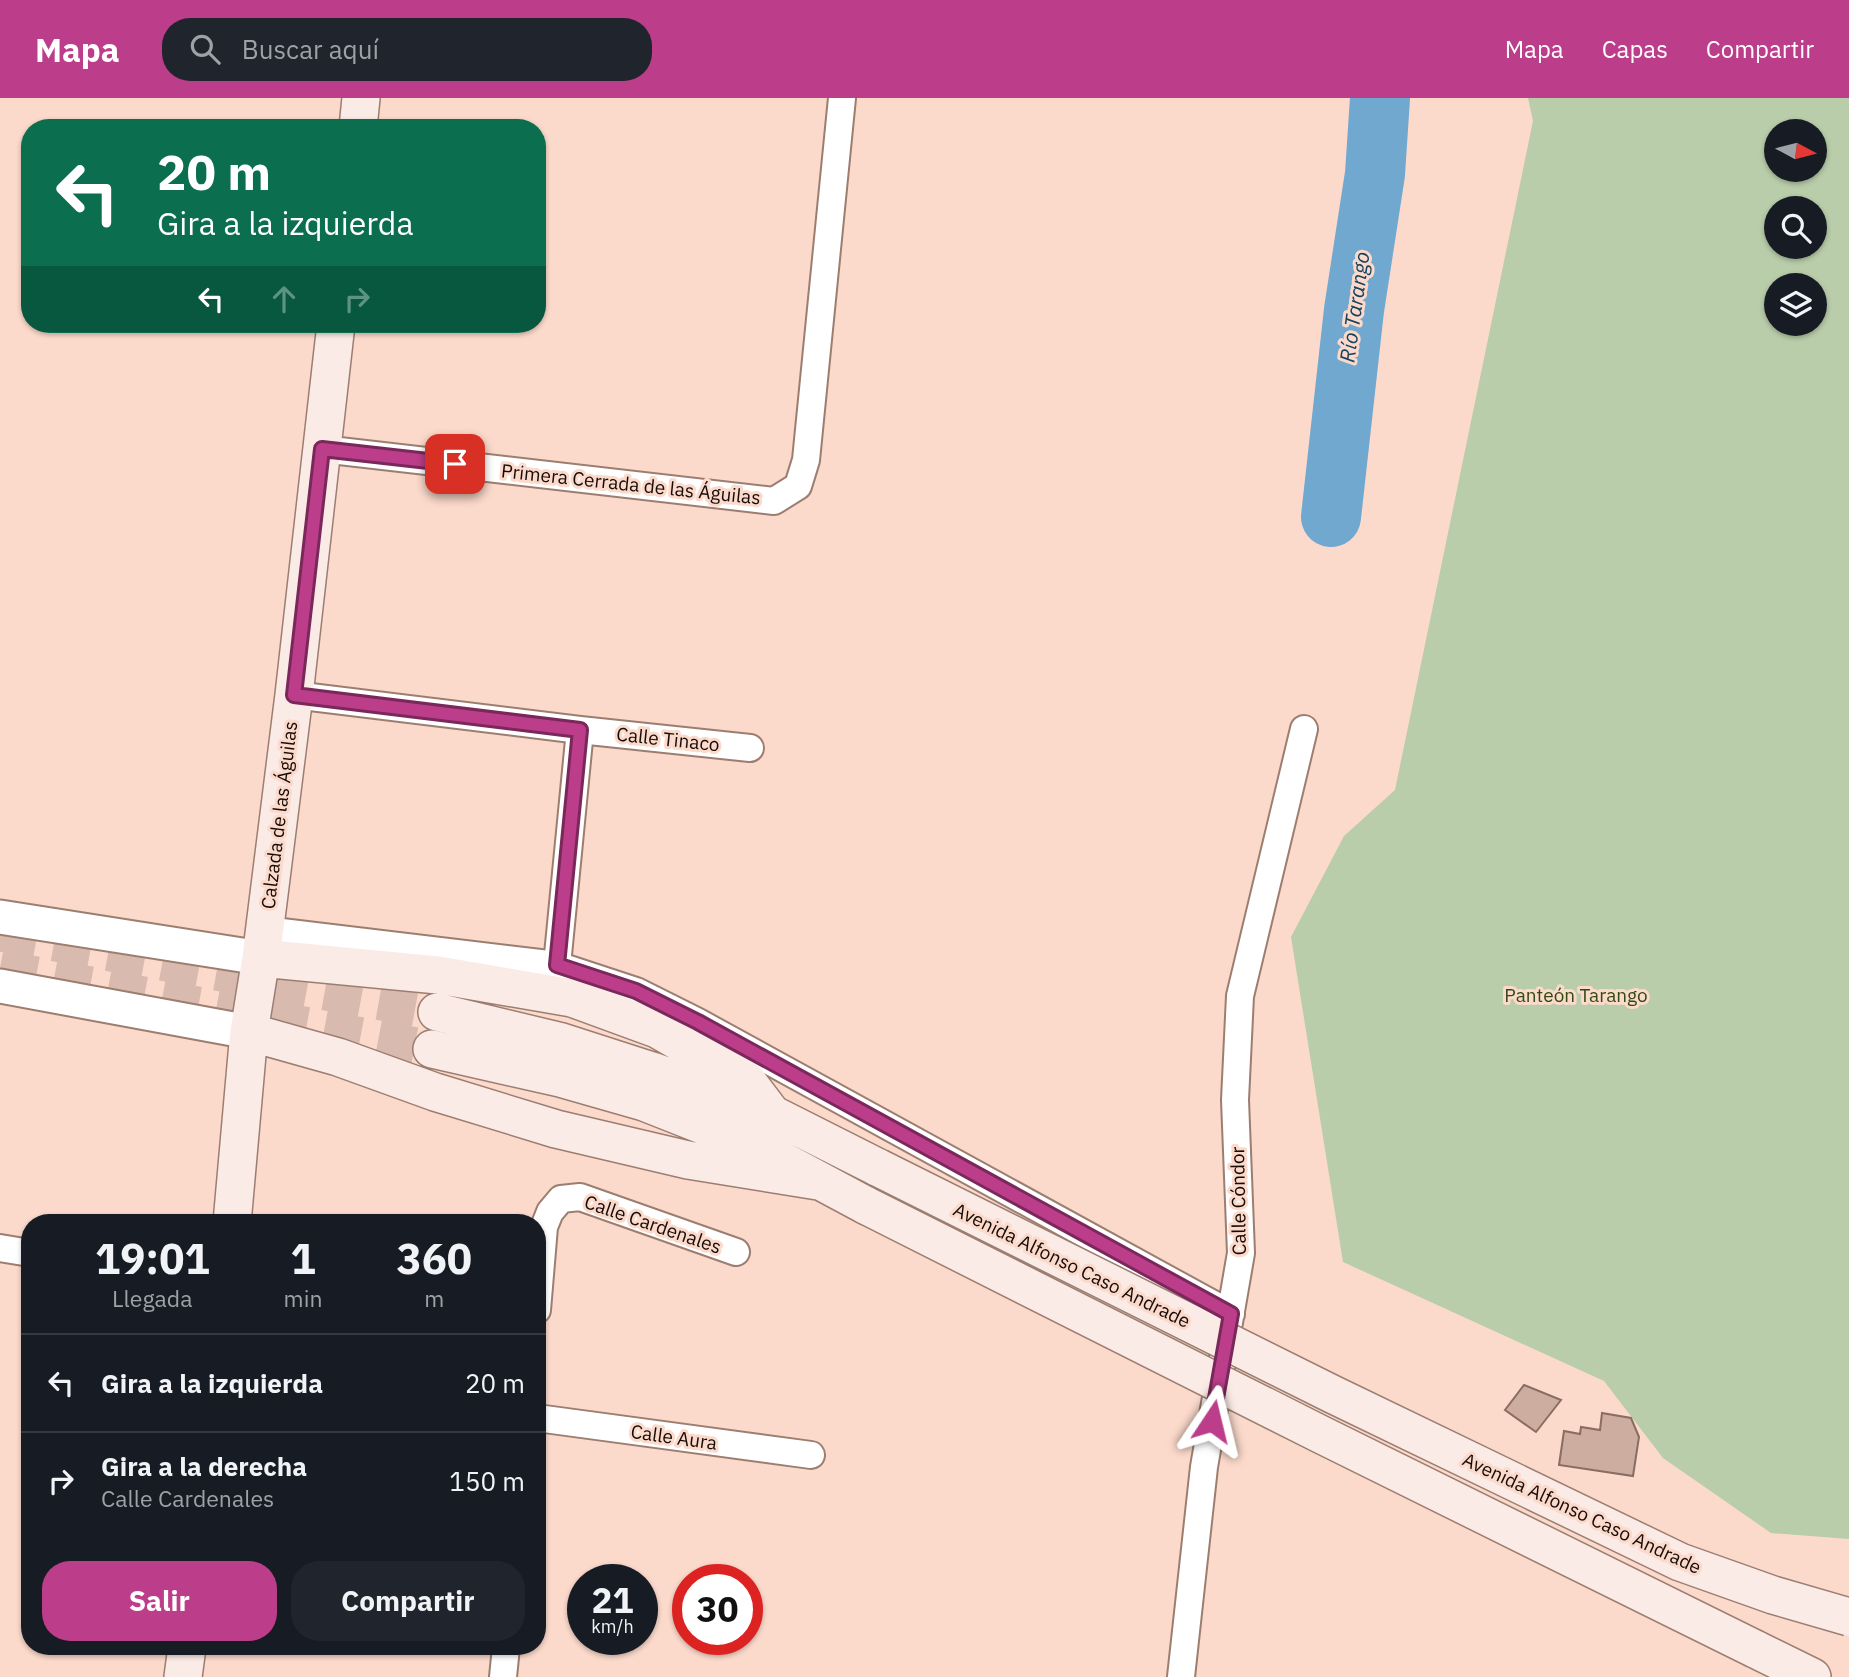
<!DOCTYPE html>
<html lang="es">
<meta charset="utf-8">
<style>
:root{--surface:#171b24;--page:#20242c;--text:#f1f3f6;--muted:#9ea1a6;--line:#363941;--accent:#bc3e8b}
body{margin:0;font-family:"IBM Plex Sans",sans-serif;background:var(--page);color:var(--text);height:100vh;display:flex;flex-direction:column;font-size:26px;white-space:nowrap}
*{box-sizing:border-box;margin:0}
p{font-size:23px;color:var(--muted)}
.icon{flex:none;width:38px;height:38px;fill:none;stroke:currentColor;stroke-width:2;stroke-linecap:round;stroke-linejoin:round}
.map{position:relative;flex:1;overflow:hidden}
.panel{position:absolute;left:21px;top:1116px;width:525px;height:441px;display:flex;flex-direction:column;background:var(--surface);border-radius:28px;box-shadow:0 2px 5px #0004}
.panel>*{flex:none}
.top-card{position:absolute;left:21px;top:21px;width:525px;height:214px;border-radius:28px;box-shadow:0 2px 5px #0004;background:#0b6e4f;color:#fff;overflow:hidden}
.needle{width:46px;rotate:97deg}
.tools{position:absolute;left:1764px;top:21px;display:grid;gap:14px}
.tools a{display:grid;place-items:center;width:63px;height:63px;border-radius:50%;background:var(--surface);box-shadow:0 2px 5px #0004;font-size:35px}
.speed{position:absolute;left:567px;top:1466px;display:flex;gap:14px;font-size:35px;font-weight:700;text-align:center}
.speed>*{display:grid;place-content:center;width:91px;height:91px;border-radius:50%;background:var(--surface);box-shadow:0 2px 5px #0004;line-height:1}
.speed small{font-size:18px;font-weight:400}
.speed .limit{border:10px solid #d22;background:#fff;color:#111}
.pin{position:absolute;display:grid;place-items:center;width:60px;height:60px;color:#fff;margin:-30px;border-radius:14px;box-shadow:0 4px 10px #0006}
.me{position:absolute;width:77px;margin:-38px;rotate:10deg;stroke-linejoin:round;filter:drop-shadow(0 0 5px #0008)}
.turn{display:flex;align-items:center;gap:24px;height:147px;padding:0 21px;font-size:32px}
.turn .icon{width:91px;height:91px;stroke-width:2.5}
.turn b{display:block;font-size:49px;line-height:60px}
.lanes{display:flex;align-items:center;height:66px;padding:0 21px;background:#0003;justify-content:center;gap:35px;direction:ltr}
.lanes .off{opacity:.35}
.eta{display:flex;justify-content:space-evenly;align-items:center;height:119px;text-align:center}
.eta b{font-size:42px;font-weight:700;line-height:49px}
.primary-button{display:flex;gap:14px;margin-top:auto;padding:14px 21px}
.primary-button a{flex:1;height:80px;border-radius:28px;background:var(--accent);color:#fff;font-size:28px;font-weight:700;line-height:80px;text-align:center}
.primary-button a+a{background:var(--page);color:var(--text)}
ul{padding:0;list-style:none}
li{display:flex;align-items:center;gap:21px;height:98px;padding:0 21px;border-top:2px solid var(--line)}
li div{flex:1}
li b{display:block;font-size:26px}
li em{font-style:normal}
header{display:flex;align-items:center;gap:42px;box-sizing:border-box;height:98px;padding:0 35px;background:var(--accent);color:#fff}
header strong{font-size:33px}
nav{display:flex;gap:38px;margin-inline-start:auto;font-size:24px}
.search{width:490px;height:63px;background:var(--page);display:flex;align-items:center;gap:18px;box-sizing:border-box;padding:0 24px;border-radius:28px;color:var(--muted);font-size:26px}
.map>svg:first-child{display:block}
</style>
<header>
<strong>Mapa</strong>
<div class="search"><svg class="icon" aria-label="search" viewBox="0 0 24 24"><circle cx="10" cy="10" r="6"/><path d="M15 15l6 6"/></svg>Buscar aquí</div>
<nav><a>Mapa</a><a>Capas</a><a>Compartir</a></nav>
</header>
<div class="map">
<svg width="1849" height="1579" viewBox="0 0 1849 1579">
<rect width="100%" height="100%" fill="#fbd9cb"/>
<path fill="#b9cdaa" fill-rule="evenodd" d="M1528 0H1849V1441L1771 1435 1663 1360 1604 1283 1343 1164 1291 839 1344 738 1395 692 1533 23ZM1776 33H1815V72H1776ZM1776 110H1815V149H1776ZM1776 187H1815V226H1776Z"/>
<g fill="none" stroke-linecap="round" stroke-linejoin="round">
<path stroke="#70a8cf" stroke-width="60" d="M1331 419 1354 212 1375 76 1380 0"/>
</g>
<path fill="#cdad9f" stroke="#8a6d61" stroke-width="2" d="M1524 1287 1561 1302 1536 1334 1505 1312Z
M1602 1315 1631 1320 1639 1339 1633 1378 1559 1367 1564 1333 1580 1336 1581 1329 1600 1332Z"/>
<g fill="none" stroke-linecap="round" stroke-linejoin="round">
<path stroke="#d9baae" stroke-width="37" stroke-dasharray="37 18" stroke-linecap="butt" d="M0 835 437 914
M0 870 432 951"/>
<defs>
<path id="minor" d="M322 351 774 403 798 388 806 362 842 0
M294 597 580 632 750 650
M265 832 557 867 636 893 698 924 1231 1216
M557 867 580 632
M0 1150 30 1155
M537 1212 544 1129 550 1114 561 1101 580 1099 736 1154
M537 1320 811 1357
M503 1579 506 1549
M1181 1579 1204 1369 1241 1155 1235 1002 1240 898 1304 631"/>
<path id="tertiary" d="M0 819 261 860
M0 888 249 934"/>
<path id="secondary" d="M358 30 361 0
M261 860 438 877 572 900 657 931 747 983 772 1016
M437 914 562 944 652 973 772 1016 879 1070
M249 934 338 959 435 994 556 1031 688 1062 818 1083
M432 951 560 980 644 1004 753 1047 867 1108
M232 1125 249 934 261 860 294 597 336 226
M1755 1551 1812 1579
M183 1579 187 1549"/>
</defs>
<use href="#minor" stroke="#9c7e71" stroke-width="30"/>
<use href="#tertiary" stroke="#9c7e71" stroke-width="37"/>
<use href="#secondary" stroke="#9c7e71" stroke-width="40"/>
<use href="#minor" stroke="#fff" stroke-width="26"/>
<use href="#tertiary" stroke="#fff" stroke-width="33"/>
<use href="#secondary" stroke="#fbebe7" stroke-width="37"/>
<defs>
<path id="secondary-bridge" d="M879 1070 1332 1296 1680 1464 1773 1497 1849 1519
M867 1108 1320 1336 1755 1551"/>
</defs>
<use href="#secondary-bridge" stroke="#9c7e71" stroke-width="40" stroke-linecap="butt"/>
<use href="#secondary-bridge" stroke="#fbebe7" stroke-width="37"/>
</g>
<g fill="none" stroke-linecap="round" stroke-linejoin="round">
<defs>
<path id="route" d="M455 366 322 351 294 597 580 632 557 867 636 893 698 924 1231 1216 1212 1323"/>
</defs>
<use href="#route" stroke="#7a285a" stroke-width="18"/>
<use href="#route" stroke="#bc3e8b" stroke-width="12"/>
</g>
<g text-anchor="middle" stroke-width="6" stroke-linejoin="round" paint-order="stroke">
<g font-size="19" fill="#160c07" stroke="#fbd9cb">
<text transform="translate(631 386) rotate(6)" y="7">Primera Cerrada de las Águilas</text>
<text transform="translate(668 641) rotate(6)" y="7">Calle Tinaco</text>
<text transform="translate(279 717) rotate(-83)" y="7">Calzada de las Águilas</text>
<text transform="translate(1238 1103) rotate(-91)" y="7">Calle Cóndor</text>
<text transform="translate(653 1126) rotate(19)" y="7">Calle Cardenales</text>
<text transform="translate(1072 1167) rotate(26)" y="7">Avenida Alfonso Caso Andrade</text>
<text transform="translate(674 1339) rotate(8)" y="7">Calle Aura</text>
<text transform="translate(1582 1415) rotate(25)" y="7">Avenida Alfonso Caso Andrade</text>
</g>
<g font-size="19" fill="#2f4b11" stroke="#fbd9cb">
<text x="1576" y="904">Panteón Tarango</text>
</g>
<g font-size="21" font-style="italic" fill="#16425e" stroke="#fbd9cb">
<text transform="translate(1355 209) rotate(-82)" y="7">Río Tarango</text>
</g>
</g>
</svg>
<div class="tools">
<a><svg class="needle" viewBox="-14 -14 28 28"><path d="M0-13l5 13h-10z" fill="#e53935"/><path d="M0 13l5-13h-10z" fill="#9ea1a6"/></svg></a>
<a><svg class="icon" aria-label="search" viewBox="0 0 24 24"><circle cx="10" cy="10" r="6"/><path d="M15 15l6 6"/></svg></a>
<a><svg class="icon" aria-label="layers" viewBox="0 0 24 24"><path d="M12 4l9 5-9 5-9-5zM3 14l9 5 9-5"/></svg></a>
</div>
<div class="speed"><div>21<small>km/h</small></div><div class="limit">30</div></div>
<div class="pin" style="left:455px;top:366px;background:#d93025"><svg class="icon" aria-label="arrive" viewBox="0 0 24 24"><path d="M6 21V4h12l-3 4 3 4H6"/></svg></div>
<svg class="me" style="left:1212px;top:1323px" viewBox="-20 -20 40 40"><path d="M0-17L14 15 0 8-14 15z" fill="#bc3e8b" stroke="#fff" stroke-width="4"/></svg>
<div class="top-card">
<div class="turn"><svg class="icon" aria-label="left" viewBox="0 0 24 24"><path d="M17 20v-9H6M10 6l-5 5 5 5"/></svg><div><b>20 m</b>Gira a la izquierda</div></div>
<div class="lanes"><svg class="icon" aria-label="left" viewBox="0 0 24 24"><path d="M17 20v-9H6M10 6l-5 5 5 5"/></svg><svg class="icon off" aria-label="ahead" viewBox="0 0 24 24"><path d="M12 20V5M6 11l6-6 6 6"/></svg><svg class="icon off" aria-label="right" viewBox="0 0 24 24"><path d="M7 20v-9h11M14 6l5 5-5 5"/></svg></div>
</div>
<section class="panel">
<div class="eta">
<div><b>19:01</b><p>Llegada</p></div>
<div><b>1</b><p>min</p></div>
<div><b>360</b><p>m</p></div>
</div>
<ul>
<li><svg class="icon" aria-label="left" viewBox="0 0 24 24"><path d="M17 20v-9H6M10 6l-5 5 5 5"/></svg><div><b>Gira a la izquierda</b></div><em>20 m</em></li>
<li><svg class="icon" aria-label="right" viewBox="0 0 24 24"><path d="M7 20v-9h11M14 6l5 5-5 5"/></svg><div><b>Gira a la derecha</b><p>Calle Cardenales</p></div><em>150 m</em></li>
</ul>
<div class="primary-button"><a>Salir</a><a>Compartir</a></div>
</section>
</div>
